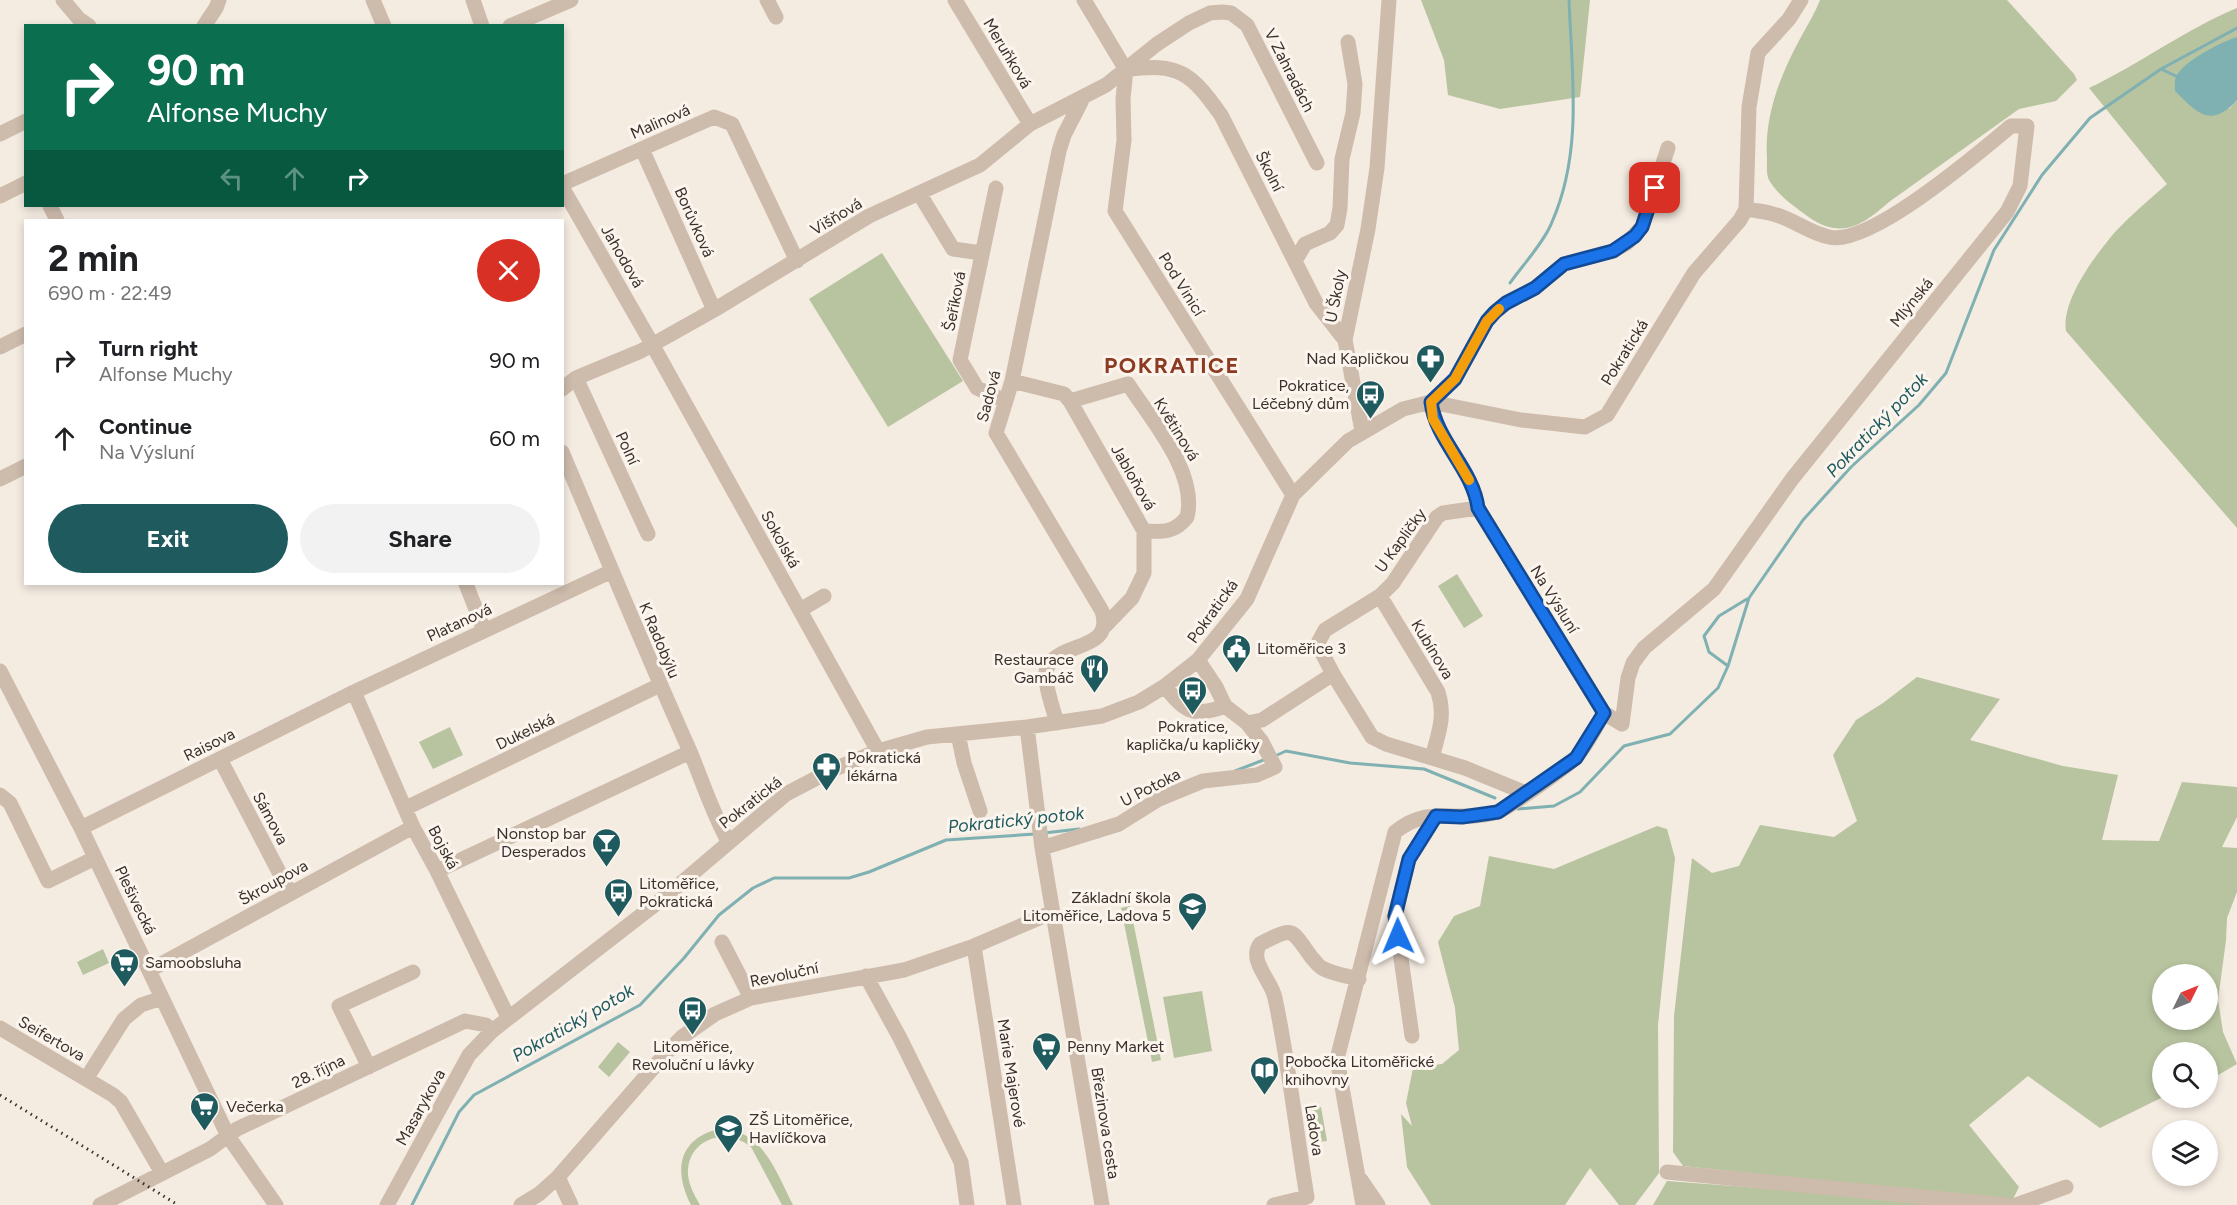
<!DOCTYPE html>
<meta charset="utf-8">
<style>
:root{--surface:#fff;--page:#f2f2f2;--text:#202124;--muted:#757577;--accent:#1f5a5e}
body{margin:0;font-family:Figtree,sans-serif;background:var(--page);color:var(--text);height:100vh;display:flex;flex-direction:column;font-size:22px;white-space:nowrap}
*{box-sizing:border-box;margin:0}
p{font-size:20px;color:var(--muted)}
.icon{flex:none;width:33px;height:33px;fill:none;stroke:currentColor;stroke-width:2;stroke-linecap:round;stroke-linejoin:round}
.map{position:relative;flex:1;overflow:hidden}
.details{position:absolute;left:24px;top:219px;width:540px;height:366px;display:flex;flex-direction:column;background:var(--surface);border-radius:0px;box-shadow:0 3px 9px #0003}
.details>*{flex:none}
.top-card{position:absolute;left:24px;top:24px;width:540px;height:183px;border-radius:0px;box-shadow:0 3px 9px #0003;background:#0b6e4f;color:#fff;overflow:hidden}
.needle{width:39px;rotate:47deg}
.fabs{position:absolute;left:2152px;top:964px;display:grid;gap:12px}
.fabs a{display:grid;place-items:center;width:66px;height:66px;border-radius:50%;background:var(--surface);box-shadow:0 3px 9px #0003;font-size:30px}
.pin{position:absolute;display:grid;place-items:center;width:51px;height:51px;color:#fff;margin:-26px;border-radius:12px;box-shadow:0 3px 9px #0006}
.me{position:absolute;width:66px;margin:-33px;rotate:359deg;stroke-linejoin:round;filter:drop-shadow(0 0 4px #0008)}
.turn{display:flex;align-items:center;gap:21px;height:126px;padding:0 24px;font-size:27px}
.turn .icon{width:78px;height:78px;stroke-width:2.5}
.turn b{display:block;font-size:42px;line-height:51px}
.lanes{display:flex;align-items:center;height:57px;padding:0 24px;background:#0003;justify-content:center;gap:30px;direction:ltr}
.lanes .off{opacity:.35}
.round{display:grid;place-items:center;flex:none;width:63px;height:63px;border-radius:32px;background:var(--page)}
.headline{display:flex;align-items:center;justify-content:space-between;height:102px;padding:0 24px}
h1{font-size:36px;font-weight:700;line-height:45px}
.button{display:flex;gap:12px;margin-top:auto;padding:12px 24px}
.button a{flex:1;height:69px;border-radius:36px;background:var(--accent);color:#fff;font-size:24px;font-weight:700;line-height:69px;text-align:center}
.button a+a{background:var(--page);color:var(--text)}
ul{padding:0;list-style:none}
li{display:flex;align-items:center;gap:18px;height:78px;padding:0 24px}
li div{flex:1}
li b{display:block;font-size:22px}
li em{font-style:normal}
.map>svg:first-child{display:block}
</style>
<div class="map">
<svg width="2237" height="1205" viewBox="0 0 2237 1205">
<rect width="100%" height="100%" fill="#f4ebe1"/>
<path fill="#b8c4a0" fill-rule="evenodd" d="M1421 0H1590L1580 97 1500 109 1448 95 1444 60Z
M1820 0H2007L2074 74 2077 80 2056 101 2019 109 1889 202C1865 223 1844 239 1813 220 1798 209 1779 197 1769 180 1766 174 1767 165 1767 158 1764 116 1781 73 1801 37 1808 24 1815 13 1820 0Z
M2237 8V37L2232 39 2229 109 2237 100V528L2066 331C2061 300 2096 254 2116 231 2132 214 2150 199 2167 184L2089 88C2140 64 2184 30 2237 8Z
M882 253 963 381 888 427 809 299Z
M1457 574 1483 616 1464 628 1438 586Z
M1917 677 2000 699 1970 740 2063 766 2118 775 2102 840 2159 841 2182 782 2237 787V817L2222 847 2237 848V892L2227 918 2226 940 2218 1000 2223 1032 2237 1064 2208 1081V1053H2163V1097L2100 1128 2028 1076 1969 1125 2019 1187 2012 1201 1683 1166 1673 1152 1674 1016 1692 858 1712 873 1739 866 1760 825 1834 837 1857 821 1833 755 1856 720 1883 703ZM2163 975H2208V1020H2163Z
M450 727 463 755 433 769 419 742Z
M1657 826 1667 829 1675 858 1658 1025 1659 1173 1635 1205H1619L1590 1168 1565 1205H1431L1407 1167 1401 1114 1412 1126 1406 1103 1413 1068 1442 1064 1459 1050 1455 1008 1438 942 1454 916 1480 906 1489 856 1554 869Z
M1130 906 1161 1060 1152 1062 1121 908Z
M103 949 109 963 83 975 77 962Z
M1202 991 1212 1051 1174 1058 1163 997Z
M618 1042 630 1052 609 1077 598 1067Z
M1321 1107 1327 1141 1311 1143 1305 1110Z
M718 1129C762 1127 776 1172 793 1205H782L751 1147C726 1126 686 1139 688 1175 689 1186 695 1196 700 1205H691C674 1172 677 1140 718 1129Z
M1667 1181 1982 1205H1653Z"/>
<path fill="#7fb0b2" d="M2237 37V100C2211 129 2197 113 2175 91 2175 86 2174 81 2176 77 2183 61 2221 42 2237 37Z"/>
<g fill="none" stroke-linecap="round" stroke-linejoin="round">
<path stroke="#7fb0b2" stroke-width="3" d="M2161 69 2178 77
M1510 283C1522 266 1545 241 1552 222 1583 152 1572 75 1569 0
M1728 666 1709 652 1704 636 1719 616 1747 599
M1275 756 1286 751 1350 763 1424 769 1495 798
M1235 771 1266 759
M1518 809 1554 806 1580 792 1624 746 1670 734 1718 688 1728 666 1749 598 1803 520 1851 467 1919 405 1946 373 1994 250 2042 175 2090 118 2161 69 2237 28
M1044 833 1079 829
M412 1205 459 1112 474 1095 640 1005 684 958 719 915 753 888 774 878H849L869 872 946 840 1035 834"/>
<path stroke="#cdbbac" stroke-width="15" d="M63 0 79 19 89 26
M373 0 384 26
M473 0 482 26
M767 0 776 17
M955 0 1030 124
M1084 0 1126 70
M204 26 216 8 219 0
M510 26 571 0
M1126 70 1123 99 1124 140 1115 211 1293 495
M1126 70C1179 62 1191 73 1221 115L1316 303 1345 340
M0 134 26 121
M642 149 714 310
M562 184 714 117 732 124 797 261
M562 187 652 344 878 751
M996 188 960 360 977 388 1005 401
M919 193 953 249 982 253
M0 196 26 183
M50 206 57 220
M1295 261 1305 244 1330 233 1337 225 1340 208 1342 159 1353 113 1355 84 1348 42
M0 347 26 334
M576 378 648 534
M1012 381 1064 394 1070 401 1144 531V573L1132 598 1104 627
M562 389 576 378 641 351 714 310 869 216 980 165 1030 124 1106 85 1157 44 1189 23 1210 13 1222 12 1231 13 1247 25 1317 163
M1070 401 1128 384C1152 421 1198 473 1187 517 1175 533 1162 532 1144 531
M1431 402C1436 441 1473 469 1478 508L1604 713 1622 724 1628 678 1633 663 1644 648 1714 589 1792 479 2007 212 2020 186 2027 126H2011C1979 153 1869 247 1829 237 1809 233 1793 219 1773 214 1765 211 1755 211 1746 209
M1431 402 1455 379 1487 321 1495 312 1506 303 1535 288 1564 264 1613 251 1627 243 1642 227 1668 148
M1362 431 1345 340 1368 229 1377 168 1389 0
M562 452C604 551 645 651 689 749 702 780 712 812 728 841
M0 479 26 466
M1478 508 1443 513 1437 517 1393 583 1380 596 1325 630 1319 641V647L1333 674 1372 737 1386 744 1465 768 1526 793
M466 584 484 630
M1380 596 1438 692C1446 717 1438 734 1432 758
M800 610 824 596
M1198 660 1216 687 1225 706 1247 723 1262 720 1333 674
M0 671 81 828 228 1136 276 1205
M1165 686C1183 711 1194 718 1225 706
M354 692 413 827 437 871 508 1017
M1057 723C1054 711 1042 679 1047 668 1058 641 1115 652 1102 611L996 433 1012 381 1059 151 1064 135 1083 98
M1027 727 1042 848 1102 1205
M958 734 964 763 980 811
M220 759 290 893
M0 795 10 803 48 881 95 858
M406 808 660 685
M81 828 354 692 612 571
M1042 848 1119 824 1159 799 1203 781 1257 775 1275 767 1262 742 1247 723
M437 871 690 752
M722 942 751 998
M974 946 1014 1205
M150 970 413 827
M866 976 900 1038 961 1162 967 1205
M0 1028 113 1095 121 1102 162 1173
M1412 1036 1395 916 1409 859 1436 816
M369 1067 339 1006 413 972
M86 1079 124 1019 141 1005 162 998
M1667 1172 2005 1205
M558 1177 571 1205
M1361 1180 1378 1205
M100 1205 210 1149 237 1129 465 1021 486 1025 492 1031
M387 1205 469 1055 492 1031 666 896 786 794 832 770 878 751 927 737 1027 727 1102 716 1139 702 1165 686 1198 660 1247 599 1293 495 1348 441 1403 409 1431 402 1521 420 1585 427 1607 415 1694 273 1740 220 1746 209 1749 107 1758 53 1789 19 1801 0
M521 1205 539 1194 558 1177 667 1052 682 1037 715 1014 751 998 904 970 974 946 1053 912
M1274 1205 1307 1197C1296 1131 1289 1064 1275 998 1272 981 1248 961 1260 944 1295 926 1290 928 1312 958 1315 961 1318 966 1322 968 1332 974 1348 976 1359 979
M1363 1205 1337 1059 1395 832C1431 803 1458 824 1497 812 1507 809 1570 765 1577 756 1588 744 1595 728 1604 713
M2016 1205 2066 1187"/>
<path stroke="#3b302b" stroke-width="3" stroke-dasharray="1.5 4.5" stroke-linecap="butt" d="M0 1095 178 1205"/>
</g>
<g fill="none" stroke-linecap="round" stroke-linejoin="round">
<defs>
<path id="route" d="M1398 936 1395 916 1409 859 1436 816 1462 817 1498 812 1576 758 1604 713 1478 508C1473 469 1436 441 1431 402L1455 379 1487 321 1495 312 1506 303 1535 288 1564 264 1613 251 1635 236 1642 227 1655 188"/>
</defs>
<use href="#route" stroke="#114b97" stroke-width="15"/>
<use href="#route" stroke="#1a73e8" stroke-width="10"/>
<path stroke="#f59e0b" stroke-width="10" d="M1469 480 1433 419 1431 402 1455 379 1487 321 1499 309"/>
</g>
<defs>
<symbol id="pharmacy-pin" viewBox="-11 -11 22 30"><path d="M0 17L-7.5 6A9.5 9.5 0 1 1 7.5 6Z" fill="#1f5a5e" stroke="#fbf5ee"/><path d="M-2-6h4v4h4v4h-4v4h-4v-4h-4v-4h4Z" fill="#fff"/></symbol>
<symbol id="bus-pin" viewBox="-11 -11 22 30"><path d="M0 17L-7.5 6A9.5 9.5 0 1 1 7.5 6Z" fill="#1f5a5e" stroke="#fbf5ee"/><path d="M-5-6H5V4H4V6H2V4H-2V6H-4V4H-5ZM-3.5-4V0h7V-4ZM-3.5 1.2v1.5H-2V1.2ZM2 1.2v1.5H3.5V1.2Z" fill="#fff"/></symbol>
<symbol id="civic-pin" viewBox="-11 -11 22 30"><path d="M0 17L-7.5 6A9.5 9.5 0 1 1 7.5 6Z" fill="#1f5a5e" stroke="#fbf5ee"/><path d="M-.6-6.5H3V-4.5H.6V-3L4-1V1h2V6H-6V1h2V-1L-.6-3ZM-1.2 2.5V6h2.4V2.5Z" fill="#fff"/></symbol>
<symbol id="restaurant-pin" viewBox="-11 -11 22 30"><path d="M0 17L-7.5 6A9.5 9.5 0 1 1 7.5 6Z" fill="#1f5a5e" stroke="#fbf5ee"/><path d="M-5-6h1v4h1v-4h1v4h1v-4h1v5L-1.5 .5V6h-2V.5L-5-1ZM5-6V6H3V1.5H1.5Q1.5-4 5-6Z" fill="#fff"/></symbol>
<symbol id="bar-pin" viewBox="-11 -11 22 30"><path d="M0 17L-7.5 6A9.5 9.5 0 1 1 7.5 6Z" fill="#1f5a5e" stroke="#fbf5ee"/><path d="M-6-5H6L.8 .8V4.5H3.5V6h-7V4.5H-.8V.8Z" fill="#fff"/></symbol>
<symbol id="school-pin" viewBox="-11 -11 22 30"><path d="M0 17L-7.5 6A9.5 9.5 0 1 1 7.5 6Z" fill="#1f5a5e" stroke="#fbf5ee"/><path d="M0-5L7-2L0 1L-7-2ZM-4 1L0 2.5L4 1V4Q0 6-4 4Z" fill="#fff"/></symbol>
<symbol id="supermarket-pin" viewBox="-11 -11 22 30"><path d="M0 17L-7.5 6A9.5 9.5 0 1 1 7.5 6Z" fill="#1f5a5e" stroke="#fbf5ee"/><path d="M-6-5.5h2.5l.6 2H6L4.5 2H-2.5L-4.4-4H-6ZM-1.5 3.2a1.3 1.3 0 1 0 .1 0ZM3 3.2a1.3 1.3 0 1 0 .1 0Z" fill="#fff"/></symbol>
<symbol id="library-pin" viewBox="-11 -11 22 30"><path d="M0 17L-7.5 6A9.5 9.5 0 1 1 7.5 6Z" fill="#1f5a5e" stroke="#fbf5ee"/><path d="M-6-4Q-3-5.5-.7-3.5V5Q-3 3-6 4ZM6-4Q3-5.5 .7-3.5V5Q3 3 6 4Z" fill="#fff"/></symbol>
</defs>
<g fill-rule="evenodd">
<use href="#pharmacy-pin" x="1414" y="342" width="33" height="45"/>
<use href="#bus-pin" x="1354" y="378" width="33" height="45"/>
<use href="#civic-pin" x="1220" y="632" width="33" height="45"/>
<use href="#restaurant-pin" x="1078" y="652" width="33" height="45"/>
<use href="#bus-pin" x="1176" y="674" width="33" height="45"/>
<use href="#pharmacy-pin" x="810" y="750" width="33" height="45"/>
<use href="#bar-pin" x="590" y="826" width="33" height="45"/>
<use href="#bus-pin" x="602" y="876" width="33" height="45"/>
<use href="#school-pin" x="1176" y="890" width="33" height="45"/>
<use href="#supermarket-pin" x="108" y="946" width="33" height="45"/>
<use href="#bus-pin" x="676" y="994" width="33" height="45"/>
<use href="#supermarket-pin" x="1030" y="1030" width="33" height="45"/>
<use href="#library-pin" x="1248" y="1054" width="33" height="45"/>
<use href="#supermarket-pin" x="188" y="1090" width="33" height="45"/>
<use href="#school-pin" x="712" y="1112" width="33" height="45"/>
</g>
<g text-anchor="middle" stroke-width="6" stroke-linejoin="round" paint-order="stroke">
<g font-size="16" fill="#3b302b" stroke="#fbf5ee">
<text transform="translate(1008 53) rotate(59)" y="6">Meruňková</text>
<text transform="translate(1290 70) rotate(63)" y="6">V Zahradách</text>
<text transform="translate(660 121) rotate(-24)" y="6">Malinová</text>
<text transform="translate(1270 171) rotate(63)" y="6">Školní</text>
<text transform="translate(836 216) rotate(-31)" y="6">Višňová</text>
<text transform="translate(695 222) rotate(66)" y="6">Borůvková</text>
<text transform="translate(623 256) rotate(60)" y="6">Jahodová</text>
<text transform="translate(1182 284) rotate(58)" y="6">Pod Vinicí</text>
<text transform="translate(1335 296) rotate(-79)" y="6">U Školy</text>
<text transform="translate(954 301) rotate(-79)" y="6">Šeříková</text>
<text transform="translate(1911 302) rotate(-51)" y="6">Mlýnská</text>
<text transform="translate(1624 352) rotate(-58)" y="6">Pokratická</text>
<text transform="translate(988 396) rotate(-75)" y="6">Sadová</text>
<text transform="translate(1177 429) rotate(58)" y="6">Květinová</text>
<text transform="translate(628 448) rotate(65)" y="6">Polní</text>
<text transform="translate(1134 477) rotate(60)" y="6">Jabloňová</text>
<text transform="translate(781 539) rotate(61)" y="6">Sokolská</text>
<text transform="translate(1400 540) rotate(-54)" y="6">U Kapličky</text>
<text transform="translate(1555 599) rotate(58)" y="6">Na Výsluní</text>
<text transform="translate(1212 611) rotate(-54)" y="6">Pokratická</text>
<text transform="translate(459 622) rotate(-25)" y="6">Platanová</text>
<text transform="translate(660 640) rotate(67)" y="6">K Radobýlu</text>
<text transform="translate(1433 649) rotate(59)" y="6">Kubínova</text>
<text transform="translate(525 731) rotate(-26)" y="6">Dukelská</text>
<text transform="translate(209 744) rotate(-26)" y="6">Raisova</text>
<text transform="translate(1150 787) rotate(-27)" y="6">U Potoka</text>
<text transform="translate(750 802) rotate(-38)" y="6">Pokratická</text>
<text transform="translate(271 818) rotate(62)" y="6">Sámova</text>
<text transform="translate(444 847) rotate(62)" y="6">Bojská</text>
<text transform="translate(273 882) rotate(-29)" y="6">Škroupova</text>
<text transform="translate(136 900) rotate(64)" y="6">Plešivecká</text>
<text transform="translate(784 974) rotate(-12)" y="6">Revoluční</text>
<text transform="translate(52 1038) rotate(30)" y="6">Seifertova</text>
<text transform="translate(318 1071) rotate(-26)" y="6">28. října</text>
<text transform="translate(1012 1073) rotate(81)" y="6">Marie Majerové</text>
<text transform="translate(420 1107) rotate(-61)" y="6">Masarykova</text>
<text transform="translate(1106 1123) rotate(81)" y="6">Březinova cesta</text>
<text transform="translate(1315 1130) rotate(81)" y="6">Ladova</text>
</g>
<g font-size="16" fill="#3b302b" stroke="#fbf5ee" text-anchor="start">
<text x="1409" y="364" text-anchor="end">Nad Kapličkou</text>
<text x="1349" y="391" text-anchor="end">Pokratice,<tspan x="1349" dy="18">Léčebný dům</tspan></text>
<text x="1257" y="654">Litoměřice 3</text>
<text x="1074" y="665" text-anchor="end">Restaurace<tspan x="1074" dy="18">Gambáč</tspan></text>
<text x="1193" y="732" text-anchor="middle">Pokratice,<tspan x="1193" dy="18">kaplička/u kapličky</tspan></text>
<text x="847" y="763">Pokratická<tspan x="847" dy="18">lékárna</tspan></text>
<text x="586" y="839" text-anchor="end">Nonstop bar<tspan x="586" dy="18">Desperados</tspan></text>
<text x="639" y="889">Litoměřice,<tspan x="639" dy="18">Pokratická</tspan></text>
<text x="1171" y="903" text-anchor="end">Základní škola<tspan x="1171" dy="18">Litoměřice, Ladova 5</tspan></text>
<text x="145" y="968">Samoobsluha</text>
<text x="693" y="1052" text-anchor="middle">Litoměřice,<tspan x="693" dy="18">Revoluční u lávky</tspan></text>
<text x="1067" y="1052">Penny Market</text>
<text x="1285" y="1067">Pobočka Litoměřické<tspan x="1285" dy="18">knihovny</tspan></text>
<text x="226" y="1112">Večerka</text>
<text x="749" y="1125">ZŠ Litoměřice,<tspan x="749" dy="18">Havlíčkova</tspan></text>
</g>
<g font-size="18" font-style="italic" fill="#1f5a5e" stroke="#fbf5ee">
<text transform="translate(1877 425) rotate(-46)" y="6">Pokratický potok</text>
<text transform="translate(1016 820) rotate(-6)" y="6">Pokratický potok</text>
<text transform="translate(573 1023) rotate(-30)" y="6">Pokratický potok</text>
</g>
<g font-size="22" font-weight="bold" letter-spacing="1.5" fill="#8c3b22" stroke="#fbf5ee">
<text x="1172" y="373">POKRATICE</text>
</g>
</g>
</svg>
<div class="fabs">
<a><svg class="needle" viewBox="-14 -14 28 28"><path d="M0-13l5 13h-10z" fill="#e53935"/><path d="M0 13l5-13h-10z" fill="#757577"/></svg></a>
<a><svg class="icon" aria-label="search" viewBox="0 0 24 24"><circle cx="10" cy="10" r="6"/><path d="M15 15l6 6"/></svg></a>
<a><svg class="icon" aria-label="layers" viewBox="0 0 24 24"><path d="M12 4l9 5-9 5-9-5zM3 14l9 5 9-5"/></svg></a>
</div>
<div class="pin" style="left:1655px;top:188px;background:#d93025"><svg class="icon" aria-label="arrive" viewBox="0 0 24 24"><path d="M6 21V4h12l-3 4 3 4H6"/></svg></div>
<svg class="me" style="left:1398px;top:936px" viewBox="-20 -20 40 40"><path d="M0-17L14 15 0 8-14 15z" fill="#1a73e8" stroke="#fff" stroke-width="4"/></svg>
<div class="top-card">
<div class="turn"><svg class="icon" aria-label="right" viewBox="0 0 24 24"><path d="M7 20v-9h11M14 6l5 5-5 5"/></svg><div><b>90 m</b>Alfonse Muchy</div></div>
<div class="lanes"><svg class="icon off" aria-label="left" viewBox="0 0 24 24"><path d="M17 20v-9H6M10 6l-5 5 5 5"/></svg><svg class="icon off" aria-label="ahead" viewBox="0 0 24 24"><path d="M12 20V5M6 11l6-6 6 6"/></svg><svg class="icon" aria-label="right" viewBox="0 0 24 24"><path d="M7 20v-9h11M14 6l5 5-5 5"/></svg></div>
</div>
<section class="details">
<div class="headline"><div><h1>2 min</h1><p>690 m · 22:49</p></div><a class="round" style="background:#d93025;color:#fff"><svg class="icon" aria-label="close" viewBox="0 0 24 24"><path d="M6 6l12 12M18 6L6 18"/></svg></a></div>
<ul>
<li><svg class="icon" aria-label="right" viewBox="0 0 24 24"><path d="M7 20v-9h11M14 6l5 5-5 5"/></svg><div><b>Turn right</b><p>Alfonse Muchy</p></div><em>90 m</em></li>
<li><svg class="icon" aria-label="ahead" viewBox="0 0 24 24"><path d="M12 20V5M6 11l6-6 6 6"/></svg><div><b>Continue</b><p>Na Výsluní</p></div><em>60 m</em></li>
</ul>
<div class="button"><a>Exit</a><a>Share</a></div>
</section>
</div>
